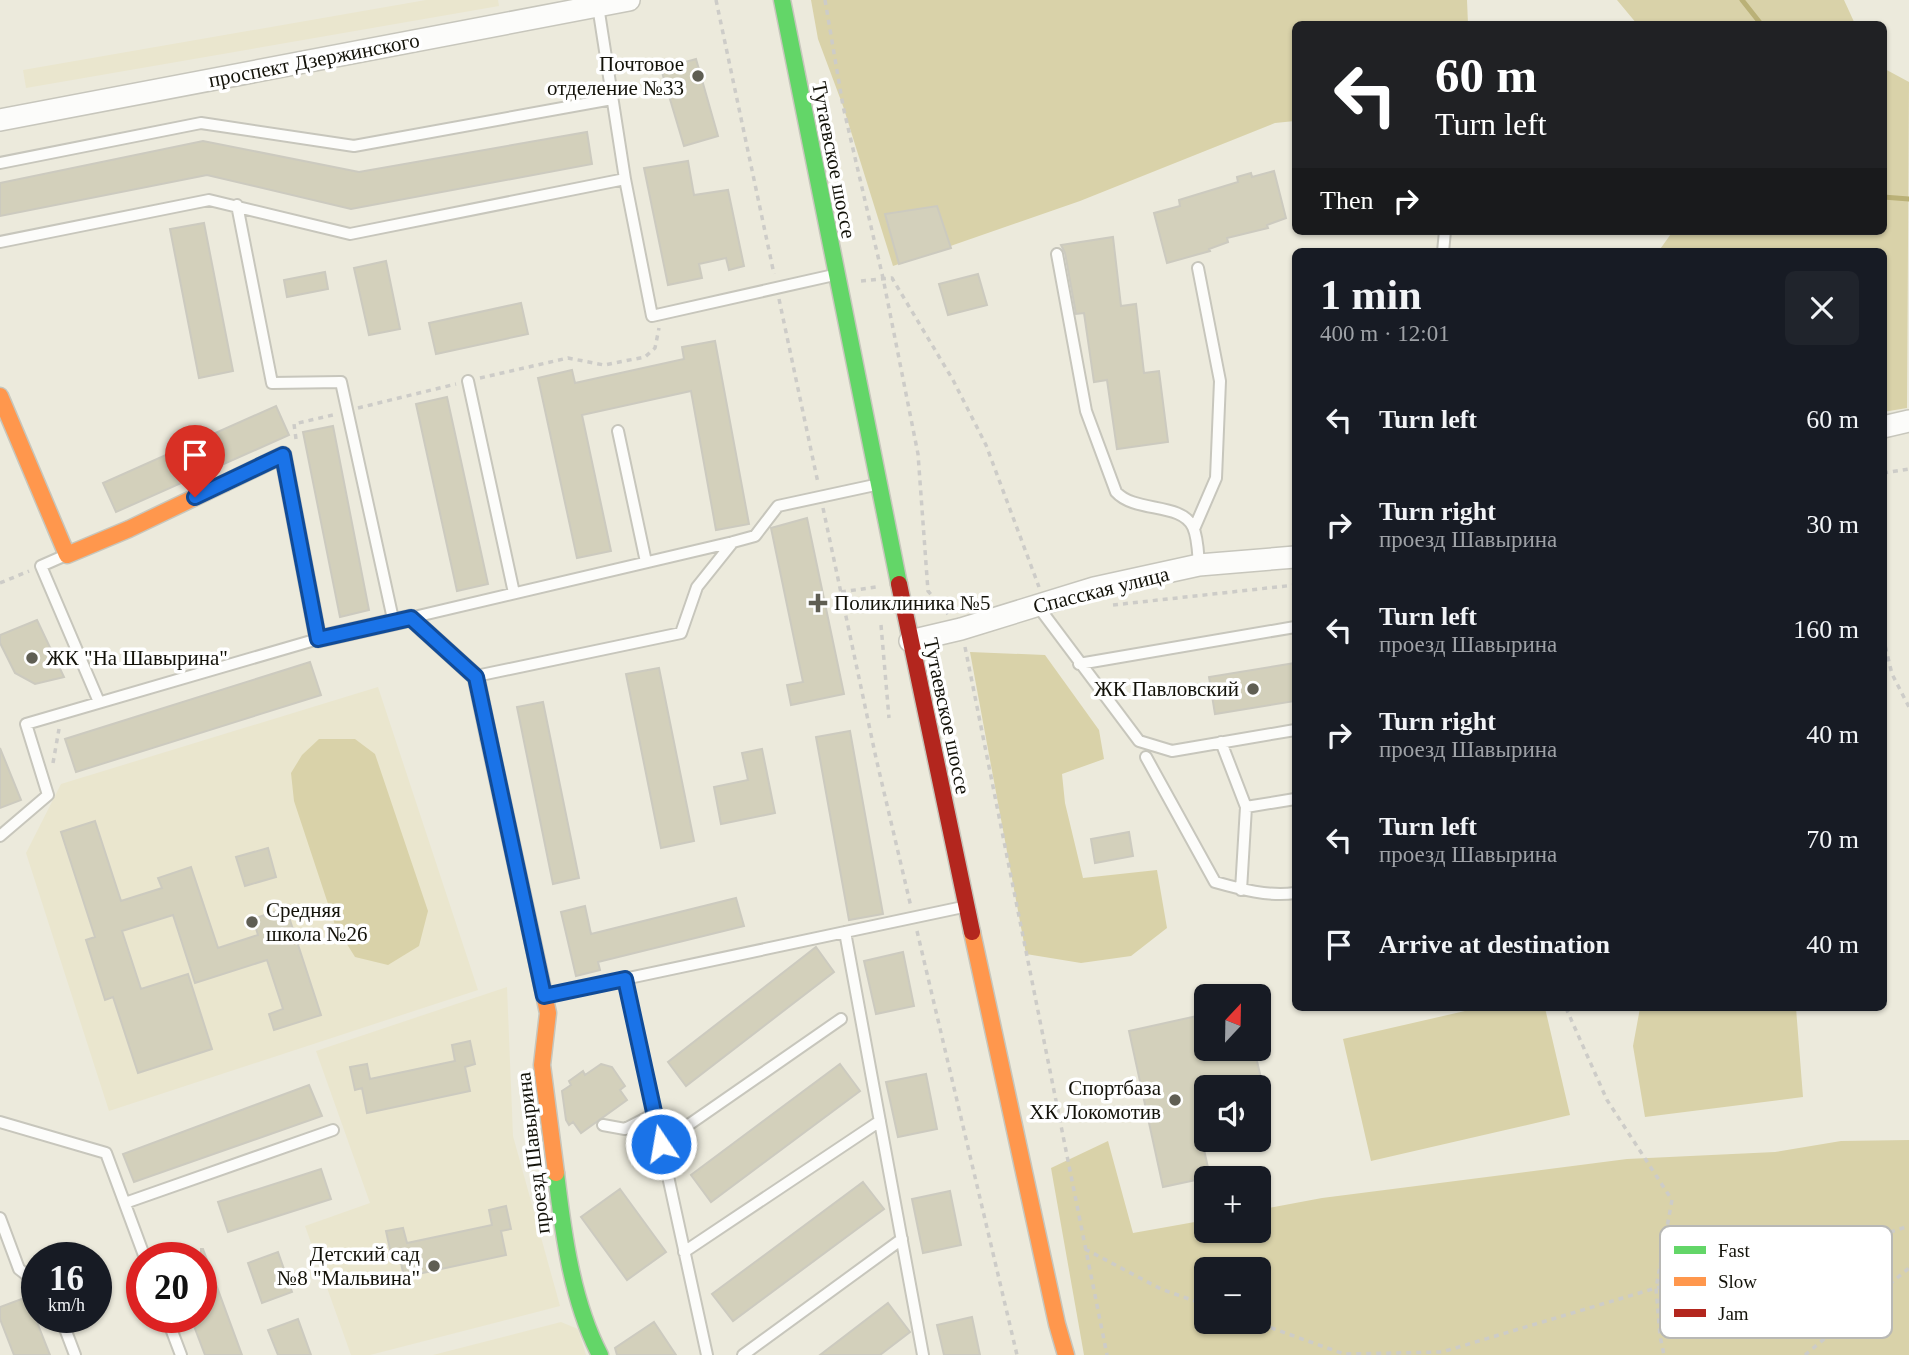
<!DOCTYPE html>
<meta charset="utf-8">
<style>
:root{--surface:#171b24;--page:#20242c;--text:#f1f3f6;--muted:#9ea1a6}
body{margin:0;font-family:Georgia,serif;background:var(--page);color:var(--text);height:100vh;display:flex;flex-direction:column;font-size:26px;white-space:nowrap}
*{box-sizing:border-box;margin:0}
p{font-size:23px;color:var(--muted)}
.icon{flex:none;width:38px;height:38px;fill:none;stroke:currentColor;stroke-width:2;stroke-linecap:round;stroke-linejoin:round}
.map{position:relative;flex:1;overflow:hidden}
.side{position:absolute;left:1292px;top:248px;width:595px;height:763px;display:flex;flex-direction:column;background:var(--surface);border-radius:10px;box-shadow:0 2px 5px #0004}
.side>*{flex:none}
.hud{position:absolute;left:1292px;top:21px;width:595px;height:214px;border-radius:10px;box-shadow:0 2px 5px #0004;background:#202124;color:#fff;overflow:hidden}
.needle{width:46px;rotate:22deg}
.fabs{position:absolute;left:1194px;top:984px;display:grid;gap:14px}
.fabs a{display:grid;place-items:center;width:77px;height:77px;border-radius:10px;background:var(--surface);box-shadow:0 2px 5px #0004;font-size:35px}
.speed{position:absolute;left:21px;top:1242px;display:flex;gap:14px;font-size:35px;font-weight:700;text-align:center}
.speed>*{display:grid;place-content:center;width:91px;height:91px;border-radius:50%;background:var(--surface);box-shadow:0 2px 5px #0004;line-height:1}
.speed small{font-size:18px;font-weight:400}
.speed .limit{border:10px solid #d22;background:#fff;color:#111}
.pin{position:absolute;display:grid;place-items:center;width:60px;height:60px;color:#fff;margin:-72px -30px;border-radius:50% 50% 50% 0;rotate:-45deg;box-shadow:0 0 7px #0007}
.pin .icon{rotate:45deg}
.me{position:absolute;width:77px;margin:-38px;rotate:348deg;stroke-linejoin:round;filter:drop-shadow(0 0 5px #0008)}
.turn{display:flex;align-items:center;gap:24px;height:147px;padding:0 28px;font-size:32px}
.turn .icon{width:91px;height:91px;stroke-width:2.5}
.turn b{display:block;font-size:49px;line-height:60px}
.then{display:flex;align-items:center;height:66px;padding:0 28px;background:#0003;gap:14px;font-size:26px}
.round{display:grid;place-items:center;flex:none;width:74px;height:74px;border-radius:10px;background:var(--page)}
.summary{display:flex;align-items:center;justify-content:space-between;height:119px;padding:0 28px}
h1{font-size:42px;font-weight:700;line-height:52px}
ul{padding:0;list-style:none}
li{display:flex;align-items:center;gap:21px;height:105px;padding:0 28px}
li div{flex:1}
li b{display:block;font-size:26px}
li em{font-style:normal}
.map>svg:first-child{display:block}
</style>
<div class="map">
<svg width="1909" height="1355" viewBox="0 0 1909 1355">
<rect width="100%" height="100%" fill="#eceadc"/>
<path fill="#eae6ce" d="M426 0H498L499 6 26 88 23 70Z
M378 687 478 990 109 1111 26 853 61 784Z
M507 987 513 1136 560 1306 370 1355H351L305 1226 370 1203 316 1051Z
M561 1322 578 1329 586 1355H433Z"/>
<path fill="#d9d2a9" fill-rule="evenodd" d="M811 0H1467L1468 24H1295V121L1275 123 1080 201 893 266 843 106 818 39Z
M1617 0H1844L1855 24H1637Z
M1883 68 1909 82 1907 408 1883 412V252H1658L1673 231H1883Z
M970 652 1045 655 1099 730 1104 759 1062 774 1065 803 1083 878 1157 870 1167 928 1131 956 1081 963 1026 954Z
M319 739H355L375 754 428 911 419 946 388 965 355 957 335 925 294 801 291 773 302 755Z
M1478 1008H1545L1570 1115 1371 1161 1343 1039Z
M1640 1008H1796L1803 1097 1645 1117 1633 1046Z
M1909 1140V1355H1084L1051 1168 1108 1141 1133 1233 1206 1220V1230H1258V1210L1322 1198 1627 1159 1775 1152 1841 1141ZM1206 1269H1258V1321H1206Z"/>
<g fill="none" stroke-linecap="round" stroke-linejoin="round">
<path stroke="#bab177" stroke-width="5" d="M1742 0 1761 24
M1883 197 1909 199"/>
</g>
<path fill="#d3d0bb" stroke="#cccabf" stroke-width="2" d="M696 59 718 136 684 146 661 69Z
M587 132 592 164 351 209 207 175 0 216V183L203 141 359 172Z
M688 161 694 195 728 190 744 266 729 270 726 258 699 264 702 278 668 285 644 168Z
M1274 171 1286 218 1267 225 1268 228 1227 238 1228 242 1209 249 1210 251 1167 263 1154 213 1180 206 1179 200 1238 182 1237 177 1251 173 1252 177Z
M937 206 951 248 899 264 885 214Z
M204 223 233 371 199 378 170 229Z
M1113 237 1121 306 1136 304 1144 373 1159 371 1168 442 1117 449 1107 380 1094 382 1084 313 1076 314 1065 253 1061 245Z
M386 261 400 329 369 335 354 268Z
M325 272 328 289 287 297 284 280Z
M978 274 987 305 948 315 939 284Z
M521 303 528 334 436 354 429 323Z
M715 341 749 524 716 530 691 391 582 415 611 551 577 558 538 378 572 370 575 383 684 359 682 347Z
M447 397 488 584 457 591 416 404Z
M276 406 289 435 116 512 103 483Z
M333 426 369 610 340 617 303 432Z
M807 518 844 694 791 705 787 685 803 682 771 528Z
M37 620 64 677 35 684 15 673 0 643V635Z
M310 662 321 695 76 772 65 739Z
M1295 663V701L1215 714 1209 677Z
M659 668 694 841 661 848 626 674Z
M543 702 579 878 553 884 517 707Z
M850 731 883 914 849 920 816 737Z
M0 748 21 800 0 808Z
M762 749 775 813 721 824 714 787 748 780 742 753Z
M95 821 121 901 162 888 158 878 191 867 218 948 258 935 253 919 286 908 321 1015 274 1030 269 1014 283 1009 267 960 195 983 173 915 122 931 141 989 188 974 212 1049 138 1073 113 997 105 1000 86 940 95 937 61 832Z
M1129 832 1133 856 1095 863 1091 839Z
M268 848 276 877 245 886 236 857Z
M736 898 744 926 598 962 600 970 576 976 561 912 585 906 591 934Z
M816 947 834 972 686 1086 668 1062Z
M903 952 914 1006 876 1014 864 961Z
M1206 1014V1048H1254L1263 1087H1206V1106L1195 1108 1210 1177 1163 1187 1129 1031Z
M470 1041 475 1064 465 1067 470 1091 367 1113 362 1088 355 1090 350 1067 367 1064 370 1079 455 1061 452 1045Z
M601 1064 612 1067 625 1086 620 1090 627 1100 581 1133 573 1122 569 1125 566 1120 562 1091 571 1085 569 1081 583 1071 585 1075Z
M840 1064 860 1091 711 1202 691 1175Z
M926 1074 937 1129 898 1137 886 1082Z
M309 1085 322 1116 134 1182 123 1154Z
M321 1169 331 1199 228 1232 218 1202Z
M863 1182 884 1209 733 1321 712 1294Z
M620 1189 666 1252 627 1280 581 1217Z
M950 1191 961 1245 923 1253 912 1199Z
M506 1206 511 1229 501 1231 506 1255 404 1277 399 1253 391 1254 386 1231 403 1228 407 1243 492 1225 489 1210Z
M201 1249H203L242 1355H205L191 1318H201Z
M278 1252 292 1292 262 1303 248 1263Z
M27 1297 50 1355H14L0 1319V1307Z
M888 1303 910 1332 880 1355H820Z
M972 1317 980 1355H944L937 1325Z
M298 1319 311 1355H278L268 1330Z
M654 1322 676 1355H617L615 1348Z"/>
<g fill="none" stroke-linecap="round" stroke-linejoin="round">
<defs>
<path id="lane" d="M0 163 201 123 354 146 612 99
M625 179 652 316 834 275
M237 205 272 383 341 382 393 619
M0 242 209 200 350 234 625 179 598 6
M1443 252 1445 231
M1057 254 1086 411 1116 492C1135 513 1181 502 1193 527 1198 538 1198 554 1199 565
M468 381 514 593
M618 431 646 562
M1194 529 1216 478 1220 381 1198 268
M66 555 41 566 99 702
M1037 605 1139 741 1172 751 1295 730
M414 617 733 542 755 536 778 506 875 485
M1079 664 1295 627
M476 676 681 633 697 587 733 542
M1221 742 1246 807 1295 799
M1146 757 1215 882C1240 889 1269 897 1295 893
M0 836 48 795 26 724 318 639
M1241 890 1246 807
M845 932 923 1355
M625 979 707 1355
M544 996 963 907
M0 1122 106 1153 145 1258
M603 1125 625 1129 654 1114
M661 1144 841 1019
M125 1203 333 1130
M0 1218 19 1269 37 1283
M684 1252 880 1121
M61 1318 75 1355
M167 1318 181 1355
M743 1355 902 1239"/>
<path id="street" d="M0 120 629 0
M1883 427 1909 421
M910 641 961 629 1094 588 1199 565 1295 557"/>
<path id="fast" d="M782 0 899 584
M225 483 283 455 318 639 411 618 476 677 489 739
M556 1173C563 1233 572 1301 600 1355"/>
<path id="slow" d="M0 396 67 555 129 529 225 483
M489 739 548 1013 542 1065 556 1173
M972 932 1057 1324 1066 1355"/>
<path id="jam" d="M899 584 972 932"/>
</defs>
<use href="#lane" stroke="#c7c6bc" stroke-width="14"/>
<use href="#street" stroke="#c7c6bc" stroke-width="24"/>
<use href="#fast" stroke="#c7c6bc" stroke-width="19"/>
<use href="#slow" stroke="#c7c6bc" stroke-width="19"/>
<use href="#jam" stroke="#c7c6bc" stroke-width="19"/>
<path stroke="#cdccc8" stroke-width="3.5" stroke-dasharray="5 5" stroke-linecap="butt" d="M716 0 774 274
M825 0 843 106 883 278 918 454 928 591 948 614
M861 281 892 278 953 380 986 445 1039 587
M779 299 818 483
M480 378 568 358 604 365 645 357 655 348 659 328
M358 408 456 384
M296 439 294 424 337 414
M1883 473 1909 469
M823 508 876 758 911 907
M0 583 29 571
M841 592 876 587
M1113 605 1295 585
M881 625 889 718
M1883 637 1892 674 1909 707
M965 647 1107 1355
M53 763 59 729
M917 931 1017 1355
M1566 1008 1607 1100 1672 1200 1656 1288 1660 1336 1664 1355
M1085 1249 1161 1289 1206 1305
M1252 1321 1344 1354 1442 1352 1656 1288 1825 1253 1909 1226
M1805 1355 1909 1268"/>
<use href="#lane" stroke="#fcfcfa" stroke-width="10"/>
<use href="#street" stroke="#fcfcfa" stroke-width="21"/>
<use href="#fast" stroke="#63d668" stroke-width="16"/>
<use href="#slow" stroke="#ff974d" stroke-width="16"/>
<use href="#jam" stroke="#b3261e" stroke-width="16"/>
</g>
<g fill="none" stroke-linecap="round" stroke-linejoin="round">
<defs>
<path id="route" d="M195 497 283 455 318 639 411 618 476 677 544 996 625 979 661 1144"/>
</defs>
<use href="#route" stroke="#114b97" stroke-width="18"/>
<use href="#route" stroke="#1a73e8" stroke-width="12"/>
</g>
<g fill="#5f5e53" stroke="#fff" stroke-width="2.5">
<circle cx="698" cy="76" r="7"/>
<path d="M814.5 592.5h7v7h7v7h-7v7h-7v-7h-7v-7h7z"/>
<circle cx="32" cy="658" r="7"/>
<circle cx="1253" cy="689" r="7"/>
<circle cx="252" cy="922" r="7"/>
<circle cx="1175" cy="1100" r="7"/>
<circle cx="434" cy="1266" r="7"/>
</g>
<g text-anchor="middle" stroke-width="7" stroke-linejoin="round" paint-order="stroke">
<g font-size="21" fill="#131209" stroke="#fff">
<text transform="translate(314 60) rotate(-11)" y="7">проспект Дзержинского</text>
<text transform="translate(834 160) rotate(79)" y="7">Тутаевское шоссе</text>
<text transform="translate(1101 590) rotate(-14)" y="7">Спасская улица</text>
<text transform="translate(947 716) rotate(78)" y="7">Тутаевское шоссе</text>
<text transform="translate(533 1153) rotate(-97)" y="7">проезд Шавырина</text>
</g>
<g font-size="21" fill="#131209" stroke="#fff" text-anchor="end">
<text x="684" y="71">Почтовое<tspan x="684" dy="24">отделение №33</tspan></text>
<text x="834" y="610" text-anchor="start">Поликлиника №5</text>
<text x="46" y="665" text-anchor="start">ЖК "На Шавырина"</text>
<text x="1239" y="696">ЖК Павловский</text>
<text x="266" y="917" text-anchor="start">Средняя<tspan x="266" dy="24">школа №26</tspan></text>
<text x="1161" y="1095">Спортбаза<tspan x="1161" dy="24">ХК Локомотив</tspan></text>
<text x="420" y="1261">Детский сад<tspan x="420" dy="24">№8 "Мальвина"</tspan></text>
</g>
</g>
<rect x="1660" y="1226" width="232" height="112" rx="10" fill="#fff" stroke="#b8b8b5" stroke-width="2"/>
<rect x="1674" y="1246" width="32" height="8" fill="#63d668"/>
<rect x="1674" y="1277" width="32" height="9" fill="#ff974d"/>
<rect x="1674" y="1309" width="32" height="8" fill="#b3261e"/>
<g font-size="19" fill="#131209">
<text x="1718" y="1257">Fast</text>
<text x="1718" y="1288">Slow</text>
<text x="1718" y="1320">Jam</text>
</g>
</svg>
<div class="fabs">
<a><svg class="needle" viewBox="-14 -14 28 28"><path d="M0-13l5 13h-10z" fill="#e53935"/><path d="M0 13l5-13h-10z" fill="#9ea1a6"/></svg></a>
<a><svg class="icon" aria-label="sound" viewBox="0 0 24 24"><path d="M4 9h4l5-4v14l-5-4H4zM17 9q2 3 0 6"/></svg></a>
<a>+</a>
<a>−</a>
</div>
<div class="speed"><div>16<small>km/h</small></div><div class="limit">20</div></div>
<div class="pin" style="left:195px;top:497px;background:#d93025"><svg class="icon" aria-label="arrive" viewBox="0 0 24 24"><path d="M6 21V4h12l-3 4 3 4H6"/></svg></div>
<svg class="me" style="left:661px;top:1144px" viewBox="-20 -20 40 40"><circle r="17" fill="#1a73e8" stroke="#fff" stroke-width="3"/><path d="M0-11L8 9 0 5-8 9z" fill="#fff"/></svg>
<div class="hud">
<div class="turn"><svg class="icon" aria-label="left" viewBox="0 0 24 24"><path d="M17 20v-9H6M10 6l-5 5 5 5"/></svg><div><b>60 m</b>Turn left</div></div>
<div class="then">Then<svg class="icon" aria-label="right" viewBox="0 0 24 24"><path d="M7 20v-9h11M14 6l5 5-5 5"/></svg></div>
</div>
<section class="side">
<div class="summary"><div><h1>1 min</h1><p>400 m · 12:01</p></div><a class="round"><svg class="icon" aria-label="close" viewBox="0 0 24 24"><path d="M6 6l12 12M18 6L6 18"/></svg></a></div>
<ul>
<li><svg class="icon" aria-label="left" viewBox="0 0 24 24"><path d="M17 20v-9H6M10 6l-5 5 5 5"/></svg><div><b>Turn left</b></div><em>60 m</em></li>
<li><svg class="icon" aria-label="right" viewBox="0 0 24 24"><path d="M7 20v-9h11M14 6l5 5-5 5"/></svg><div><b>Turn right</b><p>проезд Шавырина</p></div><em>30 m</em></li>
<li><svg class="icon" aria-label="left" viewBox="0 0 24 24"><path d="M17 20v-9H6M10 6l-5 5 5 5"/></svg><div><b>Turn left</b><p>проезд Шавырина</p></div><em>160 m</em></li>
<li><svg class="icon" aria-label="right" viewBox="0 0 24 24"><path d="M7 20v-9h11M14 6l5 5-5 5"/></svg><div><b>Turn right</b><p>проезд Шавырина</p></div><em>40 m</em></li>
<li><svg class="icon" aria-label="left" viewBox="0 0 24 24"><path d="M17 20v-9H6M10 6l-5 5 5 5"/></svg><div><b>Turn left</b><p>проезд Шавырина</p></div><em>70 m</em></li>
<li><svg class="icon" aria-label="arrive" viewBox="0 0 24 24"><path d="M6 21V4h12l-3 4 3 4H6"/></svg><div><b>Arrive at destination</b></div><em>40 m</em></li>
</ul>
</section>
</div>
